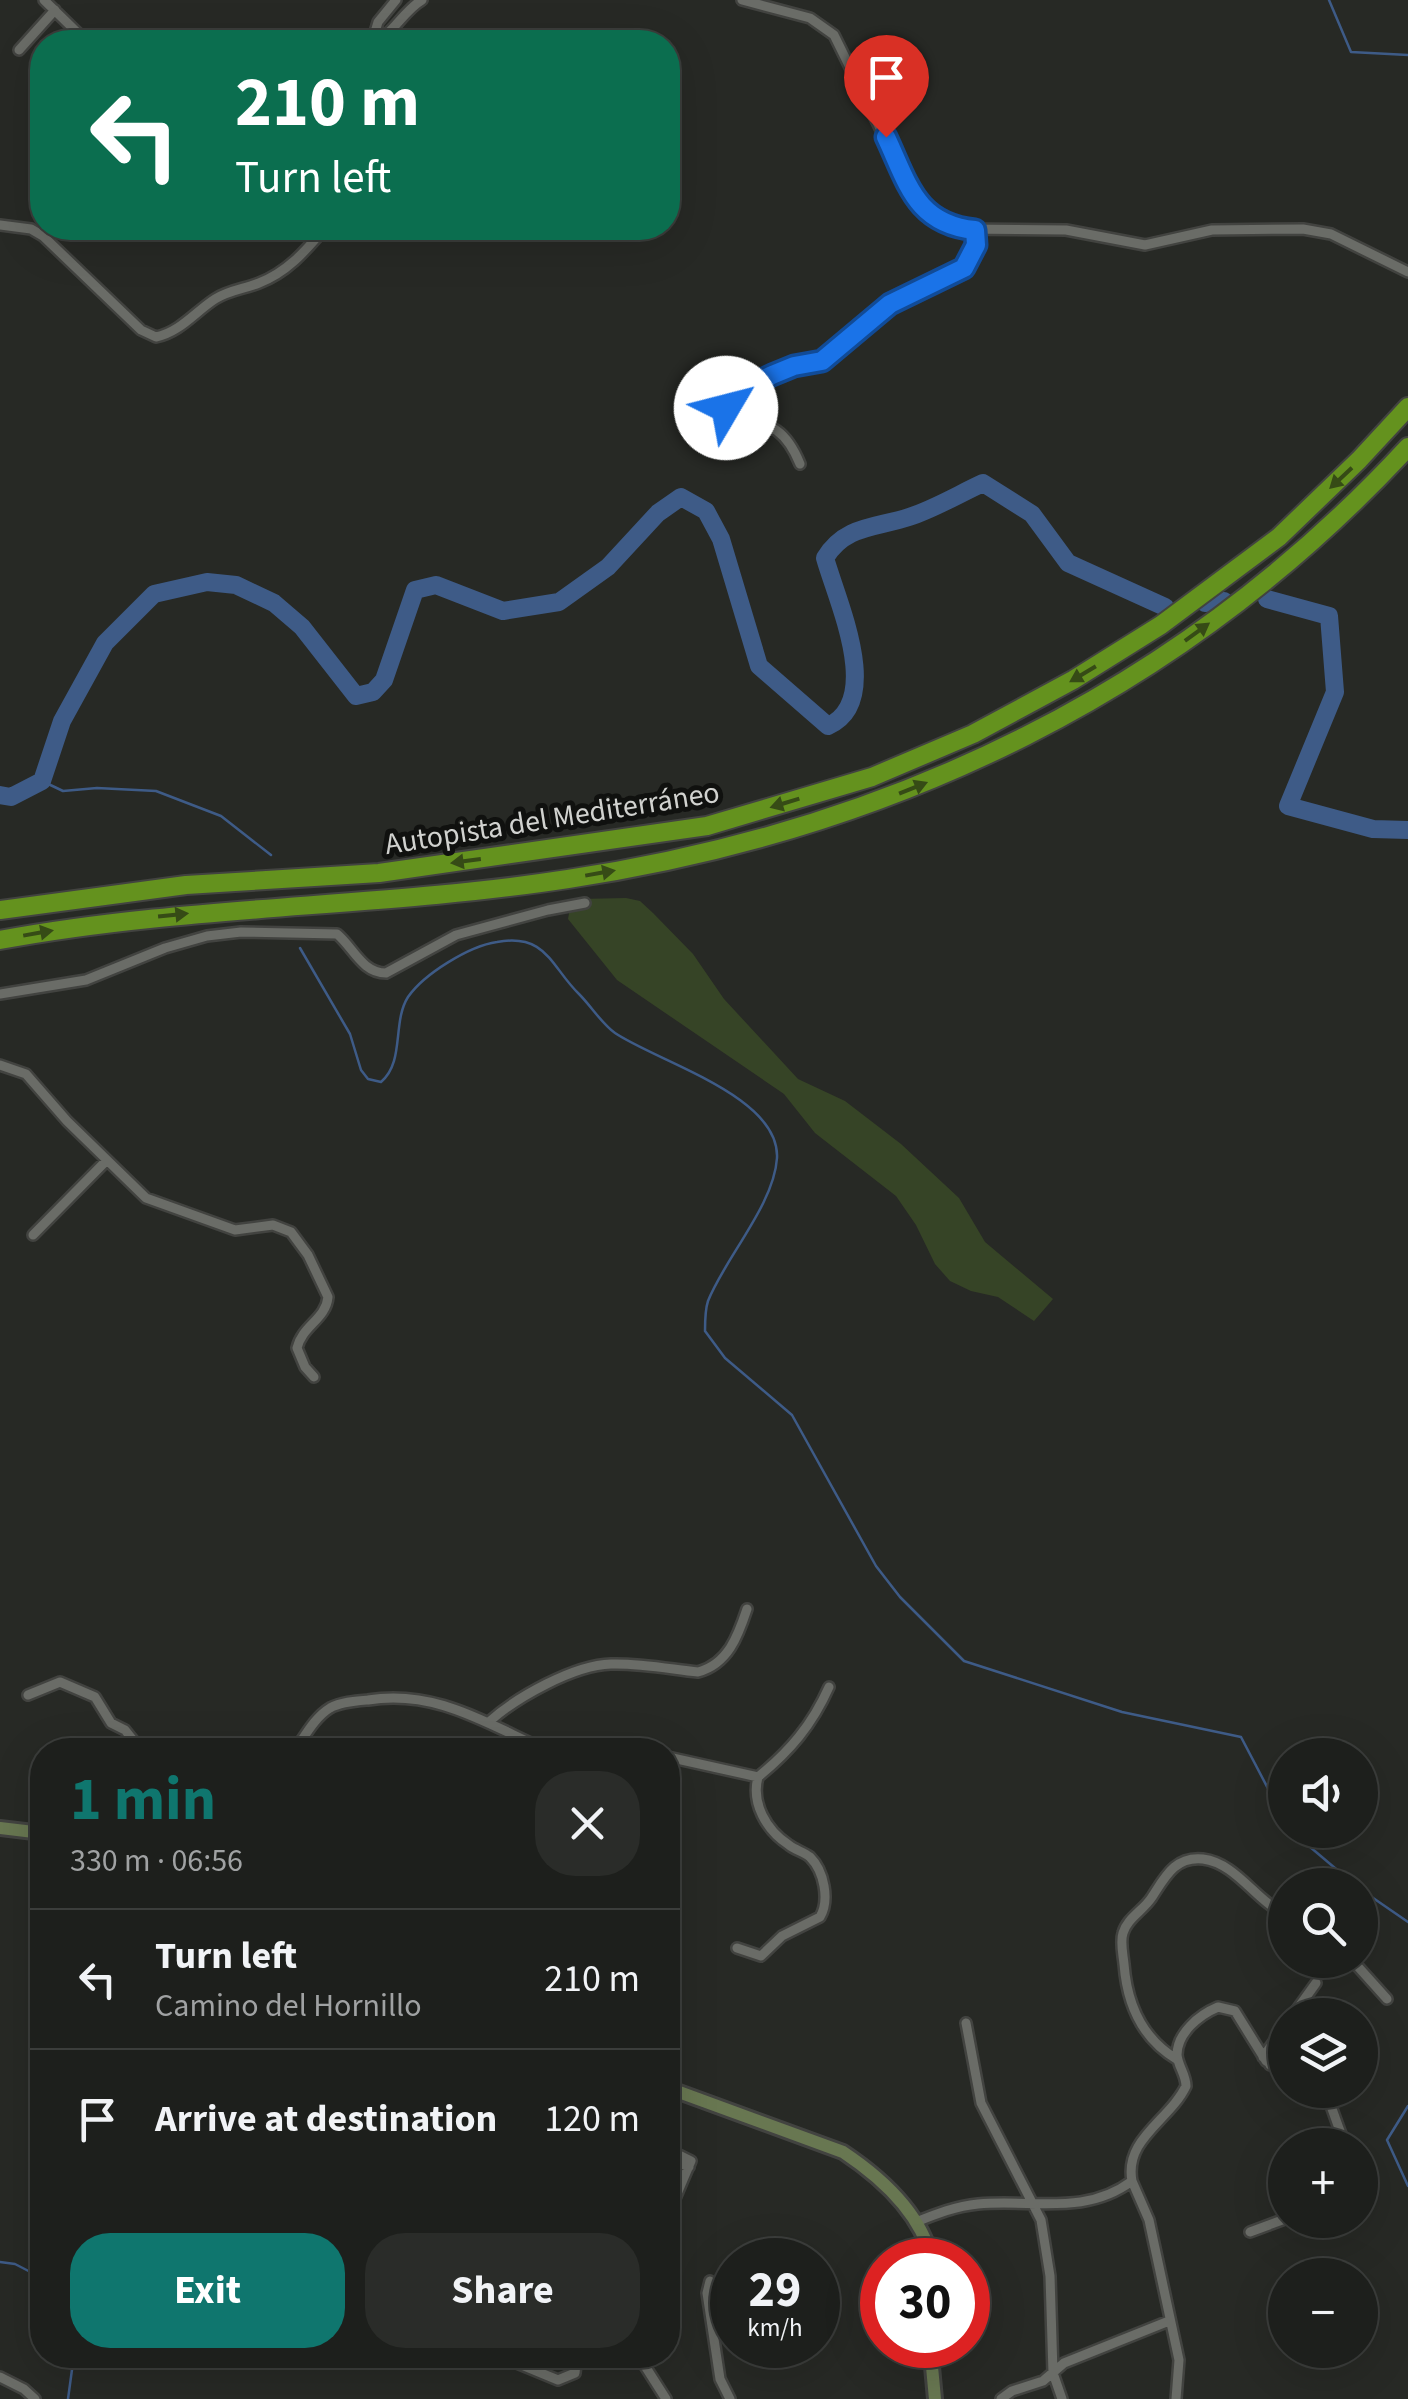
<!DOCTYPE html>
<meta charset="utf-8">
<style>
:root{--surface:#1d1f1c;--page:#2a2c29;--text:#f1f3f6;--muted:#a0a2a3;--line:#3b3d3b;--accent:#0f766e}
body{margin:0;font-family:"Source Sans 3",sans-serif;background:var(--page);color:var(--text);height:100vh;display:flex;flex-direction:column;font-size:38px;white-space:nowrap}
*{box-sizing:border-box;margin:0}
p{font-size:32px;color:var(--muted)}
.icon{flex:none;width:55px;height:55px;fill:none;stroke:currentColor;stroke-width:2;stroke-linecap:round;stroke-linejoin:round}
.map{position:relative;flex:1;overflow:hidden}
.panel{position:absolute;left:30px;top:1738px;width:650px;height:630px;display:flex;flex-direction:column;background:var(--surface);border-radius:40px;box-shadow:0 10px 40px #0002,0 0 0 2px var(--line)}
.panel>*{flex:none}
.hud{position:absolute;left:30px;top:30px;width:650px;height:210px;border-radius:40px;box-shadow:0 10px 40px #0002,0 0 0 2px var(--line);background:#0b6e4f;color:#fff;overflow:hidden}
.controls{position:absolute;left:1268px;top:1738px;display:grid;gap:20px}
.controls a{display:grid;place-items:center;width:110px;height:110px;border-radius:50%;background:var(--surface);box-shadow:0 10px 40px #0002,0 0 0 2px var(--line);font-size:50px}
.speed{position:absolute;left:710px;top:2238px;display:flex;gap:20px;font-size:50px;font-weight:700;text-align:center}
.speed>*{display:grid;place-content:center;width:130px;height:130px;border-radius:50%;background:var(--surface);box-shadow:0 10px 40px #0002,0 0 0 2px var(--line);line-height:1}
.speed small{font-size:25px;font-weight:400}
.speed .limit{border:15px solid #d22;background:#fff;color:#111}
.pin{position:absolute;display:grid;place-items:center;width:85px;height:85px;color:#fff;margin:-102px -42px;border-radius:50% 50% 50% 0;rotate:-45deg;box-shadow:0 0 10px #0007}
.pin .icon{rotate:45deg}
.me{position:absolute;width:110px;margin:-55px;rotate:53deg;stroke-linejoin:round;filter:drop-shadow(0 0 8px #0008)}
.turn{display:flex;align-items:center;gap:35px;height:210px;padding:0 40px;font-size:45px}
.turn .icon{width:130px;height:130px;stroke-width:2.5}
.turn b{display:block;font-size:70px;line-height:85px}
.round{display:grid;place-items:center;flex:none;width:105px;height:105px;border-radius:40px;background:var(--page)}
.headline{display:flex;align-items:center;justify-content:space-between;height:170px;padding:0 40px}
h1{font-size:60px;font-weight:700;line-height:75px;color:var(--accent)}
.action{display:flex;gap:20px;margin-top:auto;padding:20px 40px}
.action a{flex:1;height:115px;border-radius:40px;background:var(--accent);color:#fff;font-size:40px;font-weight:700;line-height:115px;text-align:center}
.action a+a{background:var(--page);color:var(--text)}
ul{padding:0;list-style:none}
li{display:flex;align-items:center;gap:30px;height:140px;padding:0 40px;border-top:2px solid var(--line)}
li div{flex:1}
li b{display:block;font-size:38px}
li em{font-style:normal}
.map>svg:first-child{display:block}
</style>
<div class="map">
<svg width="1408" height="2399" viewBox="0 0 1408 2399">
<rect width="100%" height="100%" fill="#272925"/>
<path fill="#364426" d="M626 898 640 901 653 913 693 954 724 999 798 1079 845 1101 901 1144 959 1198 985 1242 1053 1299 1034 1321 998 1297 971 1291 950 1281 935 1264 916 1225 896 1196 815 1133 784 1094 617 980 568 919 570 908 580 899Z"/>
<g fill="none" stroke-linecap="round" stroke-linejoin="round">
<path stroke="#3e5b87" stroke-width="2.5" d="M1329 0 1351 52 1408 55
M42 781 63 791 97 788 156 791 221 816 271 855
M300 948 350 1034 361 1070 368 1079 381 1082C405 1062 392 1022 408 997 424 974 469 946 497 942 547 933 551 967 579 994 591 1006 602 1024 615 1033 658 1062 780 1096 777 1158 774 1205 725 1258 708 1301 705 1310 705 1322 705 1331L725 1358 792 1415 876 1566 900 1597 964 1661 1122 1712 1241 1737 1285 1821
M1290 1830 1355 1885
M1360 1889 1408 1922
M1408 2106 1387 2140 1408 2186
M0 2262 15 2264 42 2278
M68 2399 74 2355"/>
<path stroke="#3e5b87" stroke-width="18" d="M1267 599 1329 616 1335 692 1288 806 1373 829 1408 830
M1205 603 1224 601
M0 795 11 797 42 781 62 721 105 643 154 594 207 582 236 585 274 603 302 627 356 696 373 692 384 680 415 590 436 585 503 611 559 602 608 567 658 513 681 497 706 511 721 539 759 666 828 726C884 701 837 601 825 558 845 525 876 528 909 517 934 509 959 494 983 483L1032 514 1068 563 1165 607"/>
<defs>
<path id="minor" d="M44 0 86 41
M742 0 810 18 834 35 912 193 937 220 960 229 1066 230 1145 245 1212 230 1303 229 1331 234 1408 272
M372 42 378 22 396 0
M374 42C393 35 403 11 422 0
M19 50 55 10
M0 225 31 229 43 236 141 330 156 337C180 332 195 312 215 299 229 290 244 289 259 283 288 272 306 250 325 228
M800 464C776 405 745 434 726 408L727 402 771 375 794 365 822 361 890 304 964 268 976 245 975 230
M0 994 86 980 165 948 207 936 241 932 337 934C353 947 362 973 386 973L456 935 548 910 585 903
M0 1065 26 1074 67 1121 146 1198 235 1230 273 1225 291 1232 308 1255 328 1297C326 1319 302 1326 297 1348L305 1367 314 1377
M33 1235 106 1161
M28 1695 60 1682 95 1697 111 1723 125 1730 141 1750
M490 1721C517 1697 574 1665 611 1664 640 1663 670 1669 698 1672 728 1664 738 1636 747 1609
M295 1750C305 1736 315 1717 330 1708 341 1702 356 1701 368 1700 436 1689 487 1724 546 1750
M668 1757 758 1777C790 1751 812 1725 829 1687
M668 1776 673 1790 668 1809
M737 1948 761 1956 782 1936 820 1917C830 1900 824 1871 810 1857 804 1852 795 1850 789 1845 766 1830 751 1803 758 1777
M1352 1960 1387 1999
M1293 2015 1316 1983
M966 2023 981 2103 1041 2220 1050 2276 1053 2373 1062 2399
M1263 2057 1285 2026
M1178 2060C1142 2039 1127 2004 1124 1964 1123 1954 1120 1942 1123 1933 1127 1918 1144 1910 1152 1897 1165 1877 1175 1856 1203 1859 1236 1863 1256 1901 1285 1914
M1270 2065 1285 2042
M1319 2090 1331 2106 1345 2145
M1132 2181C1124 2139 1170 2120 1186 2086 1186 2075 1178 2066 1177 2055 1177 2033 1199 2015 1218 2007L1235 2011 1266 2061 1285 2073
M668 2215 691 2161 677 2154 675 2161 689 2167
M916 2222C936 2214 956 2206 978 2204 1033 2199 1085 2216 1132 2181L1149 2220 1179 2360 1176 2399
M1250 2232 1285 2219
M710 2281 707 2293 720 2379 730 2399
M497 2355 558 2380 575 2373 577 2355
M638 2355 666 2399
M0 2377 24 2389 35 2399
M1001 2399 1012 2391 1043 2381 1064 2363 1169 2321"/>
<path id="secondary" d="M0 1828 42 1833
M668 2088 843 2152C882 2178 921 2213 932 2260
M930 2345 935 2399"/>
<path id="motorway" d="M0 910 186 885 379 873 707 826 872 777 973 734 1073 680 1161 625 1279 537 1359 460 1408 407
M0 940C188 905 379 908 568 879 893 830 1183 691 1408 447"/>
</defs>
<use href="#minor" stroke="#424340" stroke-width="14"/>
<use href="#secondary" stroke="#424340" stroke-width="18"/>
<use href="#motorway" stroke="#424340" stroke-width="22"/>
<use href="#minor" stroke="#6a6c67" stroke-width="9"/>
<use href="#secondary" stroke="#687751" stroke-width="12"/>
<use href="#motorway" stroke="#64921e" stroke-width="18"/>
</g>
<defs><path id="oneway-solid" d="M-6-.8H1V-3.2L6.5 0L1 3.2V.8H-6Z" transform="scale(2.5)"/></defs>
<g fill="#364b16">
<use href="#oneway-solid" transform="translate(1341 478) rotate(137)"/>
<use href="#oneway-solid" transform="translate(1197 632) rotate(-36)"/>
<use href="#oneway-solid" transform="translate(1083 674) rotate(149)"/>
<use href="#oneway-solid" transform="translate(913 788) rotate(-22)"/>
<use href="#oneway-solid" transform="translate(785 803) rotate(163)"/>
<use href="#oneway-solid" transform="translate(466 861) rotate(172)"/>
<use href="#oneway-solid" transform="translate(600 873) rotate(-10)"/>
<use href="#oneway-solid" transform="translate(173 915) rotate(-6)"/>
<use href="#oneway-solid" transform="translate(38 933) rotate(-10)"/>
</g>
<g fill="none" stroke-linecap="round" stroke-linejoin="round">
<defs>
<path id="route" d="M726 408 735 394 772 375 794 366 822 361 890 304 964 268 976 245 975 230C916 224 908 184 886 137"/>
</defs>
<use href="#route" stroke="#114b97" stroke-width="25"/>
<use href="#route" stroke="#1a73e8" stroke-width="18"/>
</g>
<g text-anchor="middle" stroke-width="10" stroke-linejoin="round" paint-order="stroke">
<g font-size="30" fill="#d1d2cf" stroke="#10110f">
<text transform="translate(552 818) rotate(-9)" y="10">Autopista del Mediterráneo</text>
</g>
</g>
</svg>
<div class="controls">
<a><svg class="icon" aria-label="sound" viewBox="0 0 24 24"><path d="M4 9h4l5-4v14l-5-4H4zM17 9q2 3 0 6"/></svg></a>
<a><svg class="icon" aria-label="search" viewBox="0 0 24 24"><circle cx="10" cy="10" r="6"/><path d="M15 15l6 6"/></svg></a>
<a><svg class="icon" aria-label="layers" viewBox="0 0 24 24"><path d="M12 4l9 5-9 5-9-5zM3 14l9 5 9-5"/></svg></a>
<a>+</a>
<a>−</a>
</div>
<div class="speed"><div>29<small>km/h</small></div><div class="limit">30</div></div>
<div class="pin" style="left:886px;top:137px;background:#d93025"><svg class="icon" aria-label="arrive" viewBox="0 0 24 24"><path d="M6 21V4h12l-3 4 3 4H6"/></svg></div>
<svg class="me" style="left:726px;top:408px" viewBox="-20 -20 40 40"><circle r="19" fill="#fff"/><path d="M0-13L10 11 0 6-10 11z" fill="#1a73e8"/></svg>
<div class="hud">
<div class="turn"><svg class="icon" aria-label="left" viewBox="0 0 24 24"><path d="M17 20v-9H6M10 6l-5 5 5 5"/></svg><div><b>210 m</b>Turn left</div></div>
</div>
<section class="panel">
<div class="headline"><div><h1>1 min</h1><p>330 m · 06:56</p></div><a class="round"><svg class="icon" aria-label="close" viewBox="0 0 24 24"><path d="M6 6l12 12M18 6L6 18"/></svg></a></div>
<ul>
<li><svg class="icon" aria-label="left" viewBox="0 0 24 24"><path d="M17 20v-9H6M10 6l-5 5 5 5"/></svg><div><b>Turn left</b><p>Camino del Hornillo</p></div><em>210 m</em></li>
<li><svg class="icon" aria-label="arrive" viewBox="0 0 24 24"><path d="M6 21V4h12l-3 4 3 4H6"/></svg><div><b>Arrive at destination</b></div><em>120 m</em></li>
</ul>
<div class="action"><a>Exit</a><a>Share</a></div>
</section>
</div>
